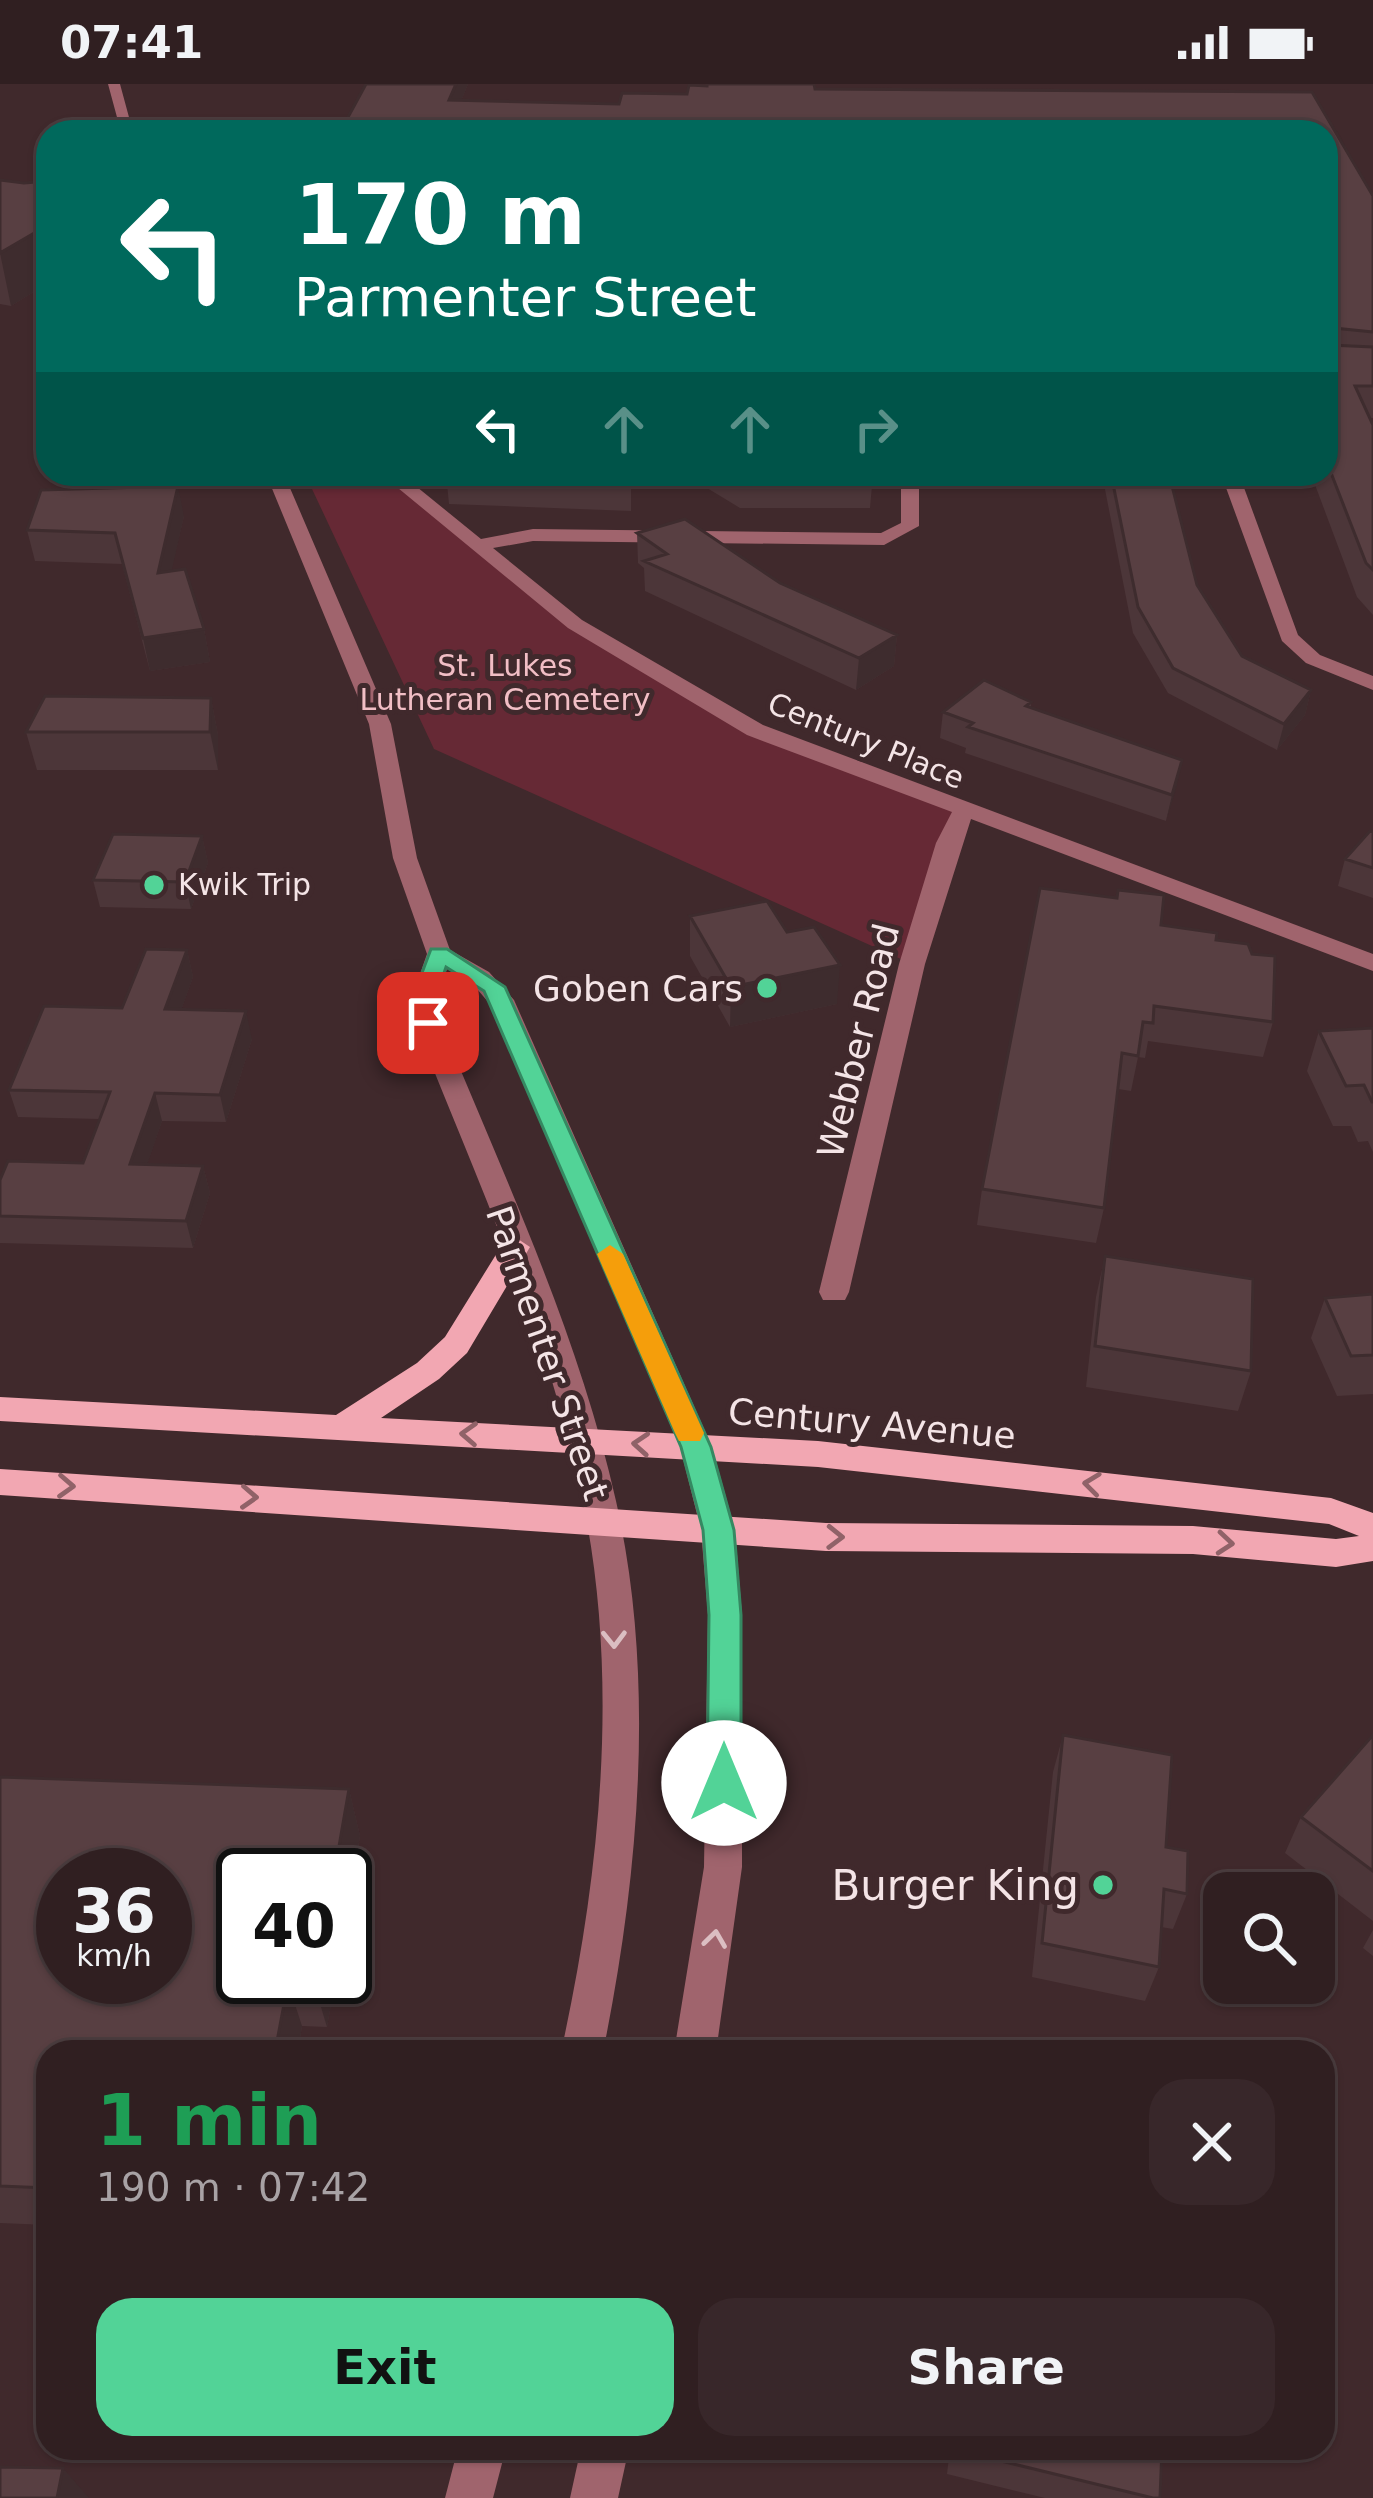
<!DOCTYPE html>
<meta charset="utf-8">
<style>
:root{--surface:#301f21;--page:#38272a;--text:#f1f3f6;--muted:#a8a2a5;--line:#4b3d3f;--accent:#52d397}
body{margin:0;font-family:"DejaVu Sans",sans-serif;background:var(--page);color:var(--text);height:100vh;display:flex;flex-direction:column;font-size:45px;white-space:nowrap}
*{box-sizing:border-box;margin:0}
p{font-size:39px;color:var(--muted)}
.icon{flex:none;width:66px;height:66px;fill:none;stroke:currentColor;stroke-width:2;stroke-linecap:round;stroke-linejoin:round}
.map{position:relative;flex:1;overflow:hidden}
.sheet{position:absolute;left:36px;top:1956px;width:1299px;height:420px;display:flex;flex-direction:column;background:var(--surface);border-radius:36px;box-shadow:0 3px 9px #0004,0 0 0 3px var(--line)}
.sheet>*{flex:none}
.hud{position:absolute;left:36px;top:36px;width:1302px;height:366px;border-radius:36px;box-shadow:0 3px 9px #0004,0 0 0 3px var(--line);background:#00695c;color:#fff;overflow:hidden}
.controls{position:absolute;left:1203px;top:1788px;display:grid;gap:24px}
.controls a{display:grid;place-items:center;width:132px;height:132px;border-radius:24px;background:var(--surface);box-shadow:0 3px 9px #0004,0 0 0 3px var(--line);font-size:60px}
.speed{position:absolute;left:36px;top:1764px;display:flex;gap:24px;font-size:60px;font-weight:700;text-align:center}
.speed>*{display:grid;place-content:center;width:156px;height:156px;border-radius:50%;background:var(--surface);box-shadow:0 3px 9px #0004,0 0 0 3px var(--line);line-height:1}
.speed small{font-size:30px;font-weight:400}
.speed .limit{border:6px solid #111;border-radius:18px;background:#fff;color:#111}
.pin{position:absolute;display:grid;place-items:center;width:102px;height:102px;color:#fff;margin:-51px;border-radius:24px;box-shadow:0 6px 18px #0006}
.me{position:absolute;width:132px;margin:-66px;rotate:0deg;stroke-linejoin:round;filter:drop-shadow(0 0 9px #0008)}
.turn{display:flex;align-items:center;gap:42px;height:252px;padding:0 60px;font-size:54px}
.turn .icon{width:156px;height:156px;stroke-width:2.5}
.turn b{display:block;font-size:84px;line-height:102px}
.lanes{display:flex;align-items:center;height:114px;padding:0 60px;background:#0003;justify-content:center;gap:60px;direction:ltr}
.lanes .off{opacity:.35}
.round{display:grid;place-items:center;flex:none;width:126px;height:126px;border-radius:36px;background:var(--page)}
.overview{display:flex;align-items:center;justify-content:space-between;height:204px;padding:0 60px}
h1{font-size:72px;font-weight:800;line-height:90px;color:#1e9e55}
.primary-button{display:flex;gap:24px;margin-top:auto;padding:24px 60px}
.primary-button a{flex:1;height:138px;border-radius:36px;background:var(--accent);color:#111;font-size:48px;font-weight:800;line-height:138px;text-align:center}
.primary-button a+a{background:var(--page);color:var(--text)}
.status{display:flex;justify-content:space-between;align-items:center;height:84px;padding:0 60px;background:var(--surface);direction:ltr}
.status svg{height:33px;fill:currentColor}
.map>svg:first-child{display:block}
</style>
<div class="status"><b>07:41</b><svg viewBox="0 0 49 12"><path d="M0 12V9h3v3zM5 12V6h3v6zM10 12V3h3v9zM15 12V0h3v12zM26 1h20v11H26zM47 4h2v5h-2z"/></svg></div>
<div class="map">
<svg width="1373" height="2414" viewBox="0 0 1373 2414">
<rect width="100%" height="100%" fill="#40292c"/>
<path fill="#662935" d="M305 390H390L575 540 755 646 963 728 912 880 434 665Z"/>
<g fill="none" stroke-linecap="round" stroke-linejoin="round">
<path fill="#a0646d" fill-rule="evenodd" d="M108 0H120L133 48H121Z
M266 390H284L391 640 417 774 450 866 489 888 514 916 712 1363 735 1446 742 1531V1783L716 1968H674L704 1783 708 1531 701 1446 680 1363 489 919 471 898 447 885 439 910 441 939C505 1095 579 1251 616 1417 656 1594 639 1792 603 1968H561C600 1792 620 1597 583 1418 550 1253 476 1095 415 939L413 910 427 870 393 774 369 640Z
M381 390H401L481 455 533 445 881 449 901 439V390H919V442L884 461 533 457 493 464 582 536 763 641 1373 870V887L971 735 925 880 849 1208 845 1216H823L819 1208 899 880 936 759 952 728 747 651 568 544Z
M1221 390H1239L1298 551 1320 571 1373 592V606L1306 579 1282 557Z
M458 2364H506L493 2414H445Z
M581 2364H629L618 2414H570Z"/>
<path fill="#f2a7b2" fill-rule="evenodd" d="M515 1153 530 1163 467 1269 439 1295 381 1334 818 1357 1331 1414 1373 1429V1477L1336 1483 1193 1470 826 1467 0 1411V1385L826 1439 1193 1442 1336 1455 1359 1452 1329 1440 818 1383 0 1337V1313L336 1331 417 1279 445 1253 505 1156Z"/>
</g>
<path fill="#4c3639" d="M366 0H468L461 17 619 20 622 9 687 10 689 1 707 2V0H814L815 5 1312 8 1373 112V334H1370L1373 342V531L1357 513 1311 390H1326V48H341Z
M0 96 24 99 48 97V199L11 222 0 220Z
M446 390 631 403V427L449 420Z
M684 390H873L870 424H740Z
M948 390H1018L1017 403 960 401 959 392Z
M1102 390H1169L1197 501 1242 572 1311 606 1305 631 1277 666 1168 609 1133 549Z
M184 432 171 487 204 545 210 578 150 587 122 480 35 477 27 446Z
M637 449 780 499 897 551 894 582 856 606 645 507 644 484 638 479Z
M211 614 218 651V686H37L26 648Z
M1031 618V623L1182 676 1166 737 965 669 966 664 940 654 943 628Z
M1373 748V814L1338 802 1345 775Z
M202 752 208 779 191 825 100 823 93 796Z
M690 832 837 920 730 943 690 872Z
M1161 841 1216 856 1273 938 1263 973 1148 957 1145 974 1138 973 1131 1007 1118 1005 1104 1124 1096 1159 977 1141 982 1105Z
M187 866 193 893 181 926 252 955 226 1038 162 1037 147 1080 203 1082 210 1109 193 1164 0 1159V1096L83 1079 99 1035 18 1033 9 1006 122 924Z
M1373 944V1068L1368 1057 1358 1058 1351 1042H1333L1307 987 1319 947Z
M1105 1172 1251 1287 1238 1327 1086 1303 1096 1213Z
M1373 1210V1310L1337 1312 1311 1254 1325 1214Z
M1063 1651 1187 1810 1173 1845 1161 1843 1159 1883 1145 1917 1032 1893 1053 1688Z
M1373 1651V1837L1285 1769 1301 1733Z
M0 1693 349 1705 360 1752 345 1842V1791L243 1893H336L327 1943 302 1942 298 1968H48V2141L0 2139Z
M1373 1846V1872L1363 1864Z
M950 2364H1162L1160 2414H1045L947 2390Z"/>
<path fill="#3e2c2e" d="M456 0H468L451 42 449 16Z
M48 141V199L11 222 0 169Z
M178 402 184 432 164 521 158 489Z
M204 545 210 578 150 587 143 554Z
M897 551 894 582 856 606 859 574Z
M1311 606 1305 631 1277 666 1284 640Z
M211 614 218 651V686L210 648Z
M1182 676 1177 702 1166 737 1172 711Z
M202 752 208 779 191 825 185 798Z
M187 866 193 893 172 952 165 925Z
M840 881 837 920 730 943 731 903Z
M246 927 252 955 226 1038 220 1011Z
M155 1009 162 1037 138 1108 130 1080Z
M203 1082 210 1109 193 1164 186 1137Z
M349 1705 360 1752 345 1842V1791H334Z
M315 1893H336L327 1943 314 1900Z
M288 1899 302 1942 298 1968H275Z
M63 2384 89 2414H57Z"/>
<path fill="#583f42" stroke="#3e2c2e" stroke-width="3" fill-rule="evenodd" d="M366 0H456L449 16 619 20 622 9 687 10 689 1 707 2V0H814L815 5 1312 8 1373 112V248L1333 244 1330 261 1373 263V302H1355L1373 341V486L1366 479 1326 376V48H400L401 47 341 46Z
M0 96 24 99 48 97V141L0 169Z
M446 390H611L631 403 447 396Z
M723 390H873L872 400H741Z
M1111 390H1169L1197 501 1242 572 1311 606 1284 640 1173 584 1138 523Z
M178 402 158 489 185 485 204 545 143 554 115 449 27 446 41 406Z
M685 435 780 499 897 551 859 574 644 477 667 470 637 449Z
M984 596 1031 618 1026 622 1182 676 1172 711 968 643 973 639 943 628Z
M45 612 211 614 210 648H26Z
M1370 747 1373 748V784L1345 775Z
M113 750 202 752 185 798 93 796Z
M1040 804 1117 814 1118 806 1164 811 1161 841 1217 849 1216 856 1248 860 1252 870 1275 872 1273 938 1154 922 1153 939 1143 938 1138 972 1122 969 1104 1124 982 1105Z
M767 817 787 848 814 843 840 881 731 903 690 832Z
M146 865 187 866 165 925 246 927 220 1011 155 1009 130 1080 203 1082 186 1137 0 1132V1096L8 1077 83 1079 110 1008 9 1006 44 922 122 924Z
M1373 944V1018H1372L1364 1001 1346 1002 1319 947Z
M1105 1172 1253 1195 1251 1287 1095 1262Z
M1373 1210V1271L1351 1272 1325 1214Z
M1063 1651 1172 1671 1166 1763 1188 1767 1187 1810 1164 1805 1159 1883 1042 1859Z
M1373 1651V1787L1301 1733Z
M0 1693 349 1705 334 1791H243V1893H315L314 1900 288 1899 275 1968H48V2104L0 2102ZM63 1791H165V1893H63Z
M956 2364H1162L1160 2414H1153L956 2366Z
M0 2383 63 2384 57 2414H0Z"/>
<defs><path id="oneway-chevron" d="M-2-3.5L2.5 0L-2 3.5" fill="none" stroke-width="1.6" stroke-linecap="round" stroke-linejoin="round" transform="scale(3)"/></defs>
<g stroke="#906268">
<use href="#oneway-chevron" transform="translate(469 1350) rotate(-177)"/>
<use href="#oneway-chevron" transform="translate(641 1360) rotate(-176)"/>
<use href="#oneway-chevron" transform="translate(1092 1400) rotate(-173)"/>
<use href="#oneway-chevron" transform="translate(66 1402) rotate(3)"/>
<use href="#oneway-chevron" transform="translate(249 1413) rotate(3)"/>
<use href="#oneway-chevron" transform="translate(835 1453) rotate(1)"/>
<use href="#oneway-chevron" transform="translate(1225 1459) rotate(5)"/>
</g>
<g stroke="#dbbec2">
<use href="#oneway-chevron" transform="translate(614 1555) rotate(89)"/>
<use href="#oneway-chevron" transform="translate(715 1855) rotate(-82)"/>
</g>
<path fill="#52d397" stroke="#358962" stroke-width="3" d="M431 865H447L505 903 711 1363 734 1446 741 1531V1699L736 1710 724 1714 712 1710 707 1699 709 1531 703 1446 681 1363 484 907 446 883 437 910 440 939 428 946 416 939 414 910Z"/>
<path fill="#f59e0b" d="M610 1161 623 1170 704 1349 700 1357H679L675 1349 597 1170Z"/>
<g fill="#52d397" stroke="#40292c" stroke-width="4.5">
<circle cx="154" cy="801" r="12"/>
<circle cx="767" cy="904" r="12"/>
<circle cx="1103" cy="1801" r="12"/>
</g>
<g text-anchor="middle" stroke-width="10" stroke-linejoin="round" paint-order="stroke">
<g font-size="30" fill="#f1bec5" stroke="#40292c">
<text x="505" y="592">St. Lukes<tspan x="505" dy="34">Lutheran Cemetery</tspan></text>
</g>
<g font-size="30" fill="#f4e4e6" stroke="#40292c">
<text transform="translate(866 657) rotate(22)" y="10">Century Place</text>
</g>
<g font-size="30" fill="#f4e4e6" stroke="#40292c" text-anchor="start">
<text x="178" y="811">Kwik Trip</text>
</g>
<g font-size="36" fill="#f4e4e6" stroke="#40292c" text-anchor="end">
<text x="743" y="917">Goben Cars</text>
</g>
<g font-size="36" fill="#f4e4e6" stroke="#40292c">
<text transform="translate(858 957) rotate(-76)" y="13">Webber Road</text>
<text transform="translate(548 1269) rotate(71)" y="13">Parmenter Street</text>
<text transform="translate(872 1339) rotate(5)" y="13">Century Avenue</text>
</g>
<g font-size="42" fill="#f4e4e6" stroke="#40292c" text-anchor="end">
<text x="1079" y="1816">Burger King</text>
</g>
</g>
</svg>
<div class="controls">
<a><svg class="icon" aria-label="search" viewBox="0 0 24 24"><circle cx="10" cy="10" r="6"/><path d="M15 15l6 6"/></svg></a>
</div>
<div class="speed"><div>36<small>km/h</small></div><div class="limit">40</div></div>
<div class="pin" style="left:428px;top:939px;background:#d93025"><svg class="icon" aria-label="arrive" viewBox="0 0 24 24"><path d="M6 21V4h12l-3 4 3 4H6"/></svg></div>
<svg class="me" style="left:724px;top:1699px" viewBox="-20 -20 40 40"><circle r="19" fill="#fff"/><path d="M0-13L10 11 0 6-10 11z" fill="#52d397"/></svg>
<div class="hud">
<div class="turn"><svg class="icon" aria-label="left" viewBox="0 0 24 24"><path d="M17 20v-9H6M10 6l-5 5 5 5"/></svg><div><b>170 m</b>Parmenter Street</div></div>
<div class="lanes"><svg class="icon" aria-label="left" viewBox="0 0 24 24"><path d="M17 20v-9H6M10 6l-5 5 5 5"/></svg><svg class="icon off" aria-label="ahead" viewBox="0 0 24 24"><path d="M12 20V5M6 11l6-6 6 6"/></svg><svg class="icon off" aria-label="ahead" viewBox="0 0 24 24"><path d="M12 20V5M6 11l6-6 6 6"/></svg><svg class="icon off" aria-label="right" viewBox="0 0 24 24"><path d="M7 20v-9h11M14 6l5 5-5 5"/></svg></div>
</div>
<section class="sheet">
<div class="overview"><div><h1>1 min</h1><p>190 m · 07:42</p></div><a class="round"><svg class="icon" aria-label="close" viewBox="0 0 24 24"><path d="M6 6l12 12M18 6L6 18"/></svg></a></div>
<div class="primary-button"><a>Exit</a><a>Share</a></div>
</section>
</div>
